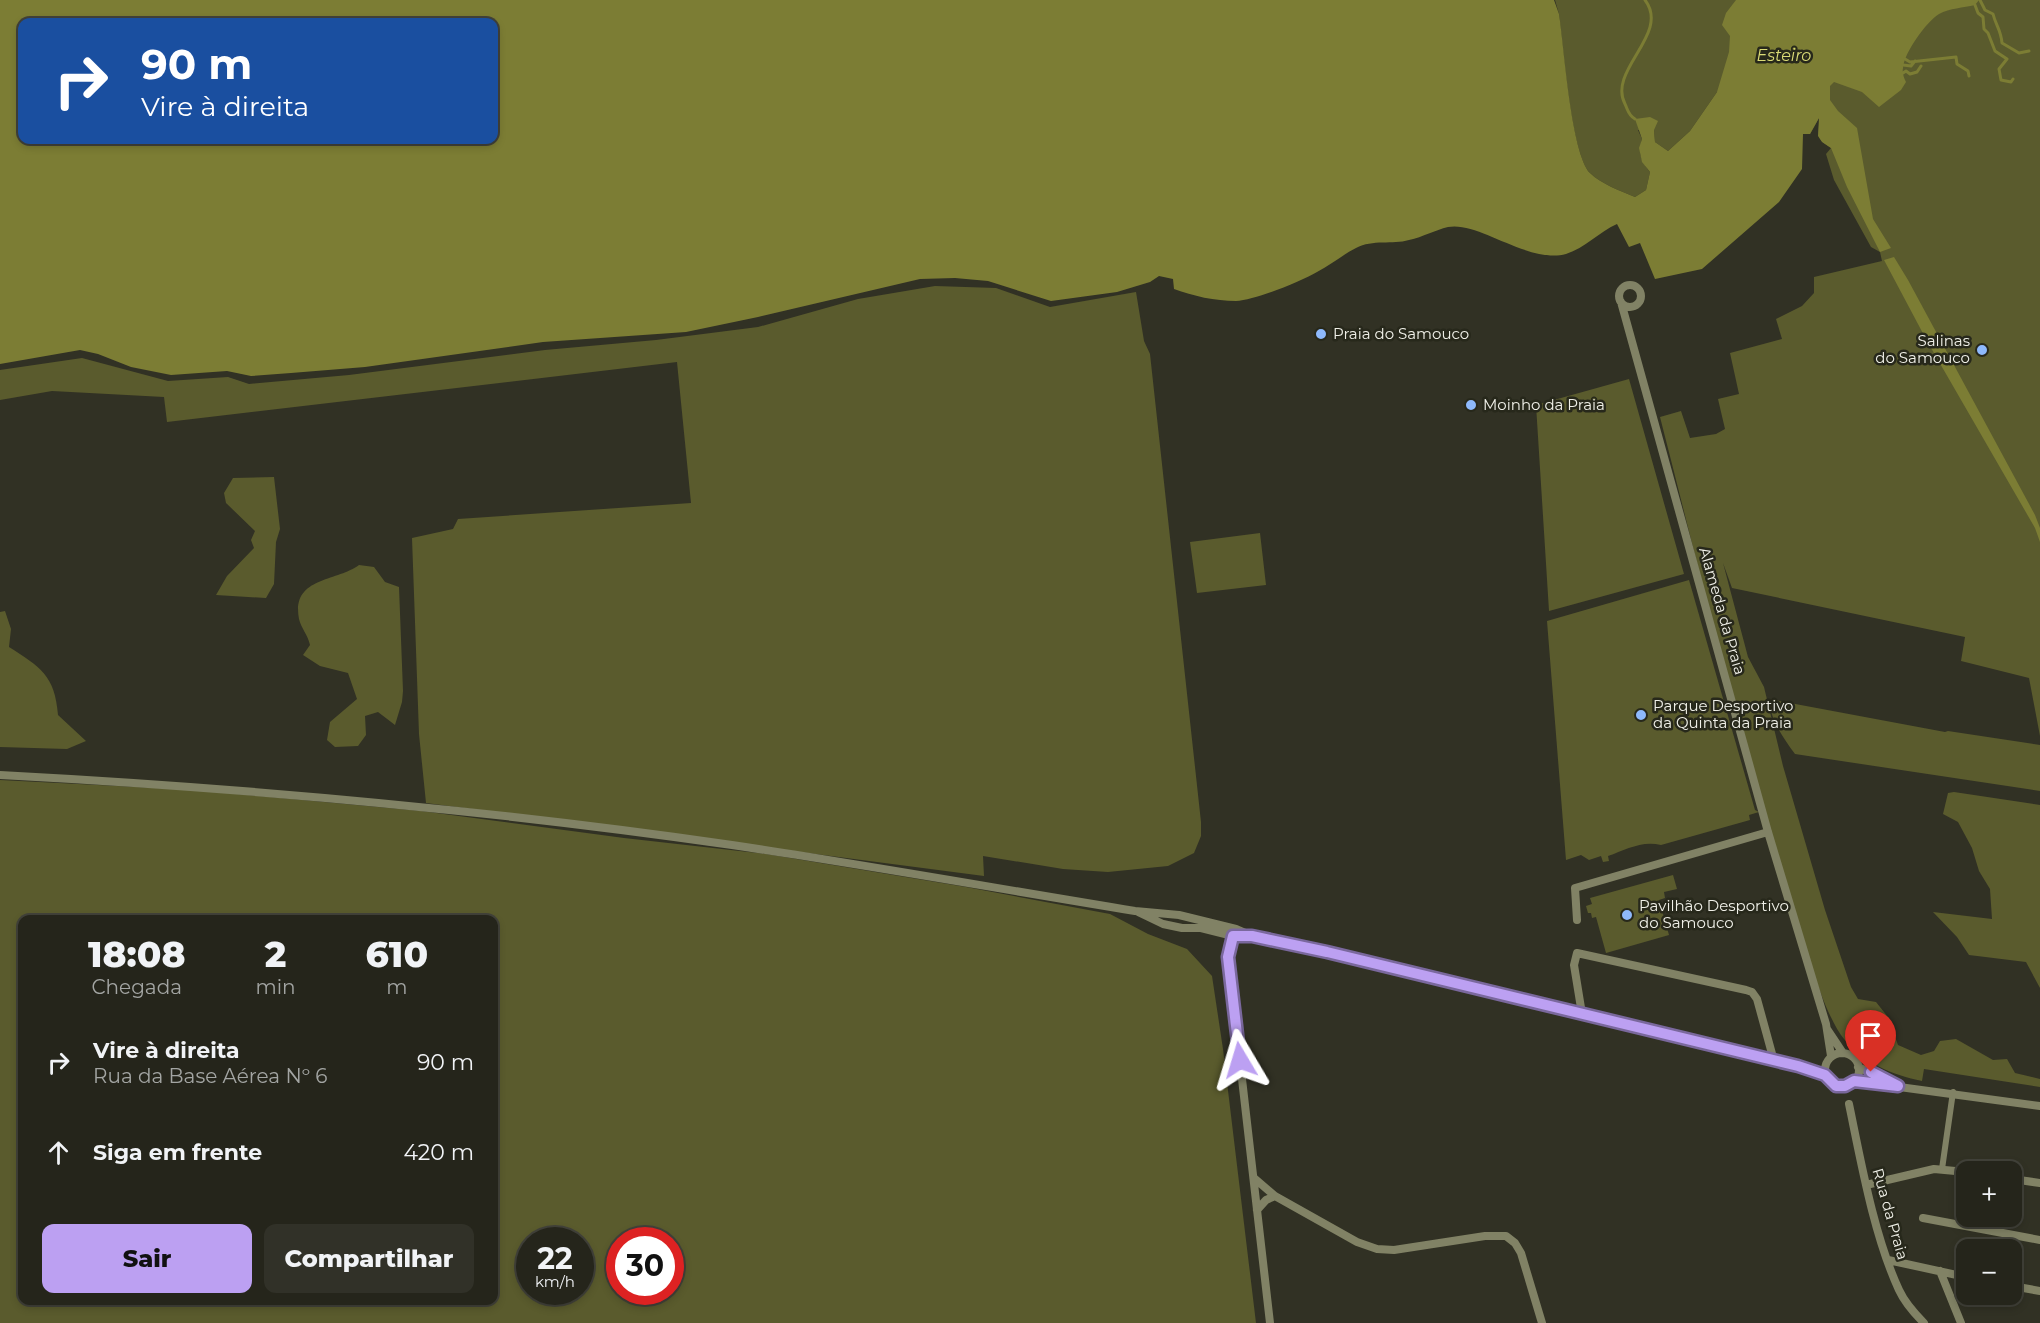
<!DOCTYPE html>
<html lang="pt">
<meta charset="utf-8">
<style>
:root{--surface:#25251b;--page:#313128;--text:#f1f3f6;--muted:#a3a5a3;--line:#42423a;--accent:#bca0f2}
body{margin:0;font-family:Montserrat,sans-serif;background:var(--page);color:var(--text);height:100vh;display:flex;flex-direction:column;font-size:22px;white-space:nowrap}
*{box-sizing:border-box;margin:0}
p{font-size:20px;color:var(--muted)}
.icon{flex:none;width:33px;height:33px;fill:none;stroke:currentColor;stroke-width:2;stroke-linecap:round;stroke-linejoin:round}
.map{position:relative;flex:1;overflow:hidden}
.side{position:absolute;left:18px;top:915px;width:480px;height:390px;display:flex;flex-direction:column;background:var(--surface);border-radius:12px;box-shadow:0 3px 9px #0003,0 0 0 2px var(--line)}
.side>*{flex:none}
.top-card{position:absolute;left:18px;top:18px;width:480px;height:126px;border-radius:12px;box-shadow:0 3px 9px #0003,0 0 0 2px var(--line);background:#1a4fa0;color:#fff;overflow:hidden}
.fabs{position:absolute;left:1956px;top:1161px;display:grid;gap:12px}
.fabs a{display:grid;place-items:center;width:66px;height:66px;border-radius:12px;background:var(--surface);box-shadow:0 3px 9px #0003,0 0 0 2px var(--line);font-size:30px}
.speed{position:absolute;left:516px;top:1227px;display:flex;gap:12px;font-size:30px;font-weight:700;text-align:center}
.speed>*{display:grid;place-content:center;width:78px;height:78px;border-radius:50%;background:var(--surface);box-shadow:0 3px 9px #0003,0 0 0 2px var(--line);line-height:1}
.speed small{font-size:15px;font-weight:400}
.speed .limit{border:9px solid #d22;background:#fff;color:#111}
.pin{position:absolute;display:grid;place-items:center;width:51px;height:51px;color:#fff;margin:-62px -26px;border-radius:50% 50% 50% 0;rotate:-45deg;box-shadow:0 0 6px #0007}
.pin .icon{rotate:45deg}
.me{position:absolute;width:66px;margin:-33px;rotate:353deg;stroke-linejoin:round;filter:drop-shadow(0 0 4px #0008)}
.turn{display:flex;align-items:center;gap:21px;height:126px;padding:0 24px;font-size:27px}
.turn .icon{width:78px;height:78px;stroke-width:2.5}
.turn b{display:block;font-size:42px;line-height:51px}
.eta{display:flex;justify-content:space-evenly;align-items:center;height:102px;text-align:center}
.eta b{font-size:36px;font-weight:800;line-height:42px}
.cta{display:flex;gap:12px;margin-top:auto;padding:12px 24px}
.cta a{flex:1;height:69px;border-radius:12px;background:var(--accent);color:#111;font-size:24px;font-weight:800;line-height:69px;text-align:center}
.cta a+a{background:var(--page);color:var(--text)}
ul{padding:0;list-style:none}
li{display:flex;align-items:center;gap:18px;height:90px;padding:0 24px}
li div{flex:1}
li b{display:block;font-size:22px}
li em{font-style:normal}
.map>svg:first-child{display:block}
</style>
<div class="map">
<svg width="2040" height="1323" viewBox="0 0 2040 1323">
<rect width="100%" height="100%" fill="#313124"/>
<path fill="#5a5b2d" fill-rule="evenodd" d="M1555 0H2040V736L2029 678 1961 661 1965 637 1732 588 1723 563 1748 657 1764 687 1783 766 1825 910 1851 987 1858 999 1876 1002 1888 1017 1898 1045 1921 1055 1934 1051 1940 1041 1956 1039 1993 1060 2007 1059 2015 1073 2040 1079V1087L1924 1069 1922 1081C1893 1075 1863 1063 1844 1039 1823 1013 1807 949 1796 917 1742 753 1703 584 1660 417L1681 411 1690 438 1716 434 1725 429 1718 399 1739 394 1730 353 1782 339 1776 319 1802 306 1814 293V277L1882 261 1880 252 1871 247 1834 180 1826 154 1831 148C1813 137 1820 134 1819 118L1810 134 1717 92 1690 131 1668 151 1655 142 1654 130H1638L1642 139C1638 153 1641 161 1650 172L1646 190 1635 197C1621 191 1601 184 1590 173 1571 153 1563 45 1559 14Z
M935 286 996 288 1050 307 1136 292 1144 341 1150 354 1201 822V836L1194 853 1168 866 1108 872 1063 869 983 856 984 876 426 803 419 734 412 538 453 529 458 519 691 503 677 362 167 422 164 397 52 391 0 400V370L82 358 168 381 228 377 249 384 349 375 545 350 656 340 758 327 858 299Z
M1629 379 1684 574 1549 611 1536 405Z
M274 477 280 529 276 542 274 584 266 598 216 595 227 576 254 548 251 540 255 531 226 503 224 493 233 478Z
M1260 533 1266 585 1197 593 1190 542Z
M359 565 374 567 385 582 399 587 403 691 402 702 395 725 378 712 365 716 366 735 358 746 335 747 327 740 330 722 357 699 348 673 320 666 303 655 310 645C308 635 301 628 299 619 291 577 336 582 359 565Z
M1689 580 1755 810 1759 812 1749 815 1750 820 1661 845C1642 840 1625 850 1608 856L1609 861 1603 862 1601 856 1589 860 1581 855 1566 860 1547 621Z
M5 611 11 629 9 647C40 667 55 675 58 715L86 741 67 749 0 747V612Z
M1774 700 1945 732 1948 731 2040 745V791L1795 754C1784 739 1772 722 1769 703Z
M0 780 195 790 421 811 624 838 766 854 966 887 1110 914 1148 934 1187 949 1212 976 1223 1049 1256 1323H0ZM22 920H494V1300H22ZM530 1240H580V1292H530ZM620 1240H670V1292H620Z
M1954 792 2040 805V988L2026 962 1969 955 1957 937 1933 912 1992 919 1990 889 1979 871 1972 848 1958 822 1943 814 1948 793Z
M1673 875 1677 889 1664 892 1665 898 1659 900 1669 935 1606 953 1596 917 1592 918 1591 913H1588L1586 906 1592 904 1590 898Z"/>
<path fill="#7c7d34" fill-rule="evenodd" d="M0 0H1554L1559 14C1564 46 1571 153 1590 173 1601 184 1621 191 1635 197L1646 190 1650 172 1642 162 1639 148 1642 139 1635 119 1650 117 1658 121 1654 130 1655 142 1668 151 1690 131 1717 92 1729 52 1730 36 1722 25 1726 13 1736 0H1979L1975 5C1963 8 1950 8 1939 14 1926 22 1904 53 1903 68 1902 73 1904 78 1906 82L1901 90 1879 107 1862 92 1834 82 1830 86V100L1838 111 1857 128 1873 219 1891 248 1880 252 1847 187 1831 148 1822 142 1818 136 1819 118 1810 134H1803L1802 169 1779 202 1702 269 1655 279 1640 243 1629 247 1617 224C1599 232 1585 248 1566 254 1528 264 1479 221 1448 227 1435 230 1423 237 1409 240 1392 245 1373 239 1356 248 1342 255 1331 265 1317 272 1300 282 1255 300 1236 301 1215 301 1193 296 1174 289L1173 279 1159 276 1150 282 1117 292 1051 301 988 281 955 278 920 279 758 317 686 332 543 342 365 367 291 373 251 376 227 371 171 375 131 367 98 354 80 350 0 364ZM22 22H494V140H22Z
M1894 257 1908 280 2035 515 2040 528V542L2035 528 1927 341 1884 260Z"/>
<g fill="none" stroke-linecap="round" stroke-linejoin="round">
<path stroke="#7c7d34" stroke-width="3" d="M1980 0 1985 10 1993 14C1996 26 2001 30 2002 43L2019 53 2029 51
M1975 5 1978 13 1983 17 1984 29 1988 33 1995 51 2007 59 1999 69 2001 80 2011 82 2013 79
M1905 59 1910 62 1956 57 1957 64 1968 71 1969 76
M1903 65 1911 66 1915 61
M1903 73 1906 71 1910 74 1917 72 1921 66
M1635 119C1628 115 1628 110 1625 104 1607 70 1671 34 1645 0"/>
<path stroke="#818265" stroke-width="6" d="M1942 1169 1953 1092"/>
<path stroke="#818265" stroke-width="8" d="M1619 296a11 11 0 1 1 22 0a11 11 0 1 1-22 0Z
M1621 302 1768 832 1826 1024 1831 1056
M0 775C245 788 489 810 732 845 867 865 1000 889 1135 911L1179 915 1236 929 1252 936
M1138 912 1163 924 1182 928H1201L1233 936H1252L1327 952 1798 1066 1825 1075
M1577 920 1575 888 1768 832
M1233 936 1228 957 1270 1323
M1582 1014 1574 965 1577 953 1746 990 1752 992 1757 999 1774 1061
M1827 1029 1843 1053
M1825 1070a17 17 0 1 1 34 0a17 17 0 1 1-34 0Z
M1858 1067 1893 1083
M1855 1081 2040 1106
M1849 1104C1861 1162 1874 1236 1899 1290 1905 1303 1914 1313 1924 1323
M1254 1178 1275 1196 1357 1242 1377 1249 1394 1250 1485 1236H1506L1515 1243 1521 1253 1542 1323
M2012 1179 2040 1183
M1866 1185 1934 1169 1966 1172
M1257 1210 1266 1200 1275 1196
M1923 1218 2040 1240
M1888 1260 1966 1277
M1940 1271 1961 1323
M2012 1286 2040 1291"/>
</g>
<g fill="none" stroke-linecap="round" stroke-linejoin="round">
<defs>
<path id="route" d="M1240 1060 1228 957 1233 936H1252L1327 952 1798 1066 1825 1075 1836 1086H1845L1854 1081 1898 1086 1871 1072"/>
</defs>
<use href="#route" stroke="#7a689d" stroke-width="15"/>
<use href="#route" stroke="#bca0f2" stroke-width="10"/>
</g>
<g fill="#8eb9fc" stroke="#27281b" stroke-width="2">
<circle cx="1321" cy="334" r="6"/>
<circle cx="1982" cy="350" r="6"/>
<circle cx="1471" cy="405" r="6"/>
<circle cx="1641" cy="715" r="6"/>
<circle cx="1627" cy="915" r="6"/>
</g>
<g text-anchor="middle" stroke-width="5" stroke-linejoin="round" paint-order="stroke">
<g font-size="15" fill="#f0f0e8" stroke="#27281b" text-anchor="start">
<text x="1333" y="339">Praia do Samouco</text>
<text x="1970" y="346" text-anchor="end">Salinas<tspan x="1970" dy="17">do Samouco</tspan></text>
<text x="1483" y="410">Moinho da Praia</text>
<text x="1653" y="711">Parque Desportivo<tspan x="1653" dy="17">da Quinta da Praia</tspan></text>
<text x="1639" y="911">Pavilhão Desportivo<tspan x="1639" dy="17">do Samouco</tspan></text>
</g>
<g font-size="15" fill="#f0f0e8" stroke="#27281b">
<text transform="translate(1722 611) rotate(74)" y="5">Alameda da Praia</text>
<text transform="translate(1890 1214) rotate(74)" y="5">Rua da Praia</text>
</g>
<g font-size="16" font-style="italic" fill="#dbdc76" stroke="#27281b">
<text x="1784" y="61">Esteiro</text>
</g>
</g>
</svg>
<div class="fabs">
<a>+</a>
<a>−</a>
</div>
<div class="speed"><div>22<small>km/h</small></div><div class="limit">30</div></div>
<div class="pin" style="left:1871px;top:1072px;background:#d93025"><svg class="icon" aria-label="arrive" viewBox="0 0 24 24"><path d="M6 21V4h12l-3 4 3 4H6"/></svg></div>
<svg class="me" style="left:1240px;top:1060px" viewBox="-20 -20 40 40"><path d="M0-17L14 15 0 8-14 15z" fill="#bca0f2" stroke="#fff" stroke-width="4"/></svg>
<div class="top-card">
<div class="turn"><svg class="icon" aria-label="right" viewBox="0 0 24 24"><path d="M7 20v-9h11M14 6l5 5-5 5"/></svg><div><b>90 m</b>Vire à direita</div></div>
</div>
<section class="side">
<div class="eta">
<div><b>18:08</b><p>Chegada</p></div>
<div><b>2</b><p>min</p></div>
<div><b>610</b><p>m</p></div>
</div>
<ul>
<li><svg class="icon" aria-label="right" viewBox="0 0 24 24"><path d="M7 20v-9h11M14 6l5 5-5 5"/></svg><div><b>Vire à direita</b><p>Rua da Base Aérea Nº 6</p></div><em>90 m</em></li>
<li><svg class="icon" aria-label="ahead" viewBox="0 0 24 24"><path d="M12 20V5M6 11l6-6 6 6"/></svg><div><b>Siga em frente</b></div><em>420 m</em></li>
</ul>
<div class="cta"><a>Sair</a><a>Compartilhar</a></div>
</section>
</div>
